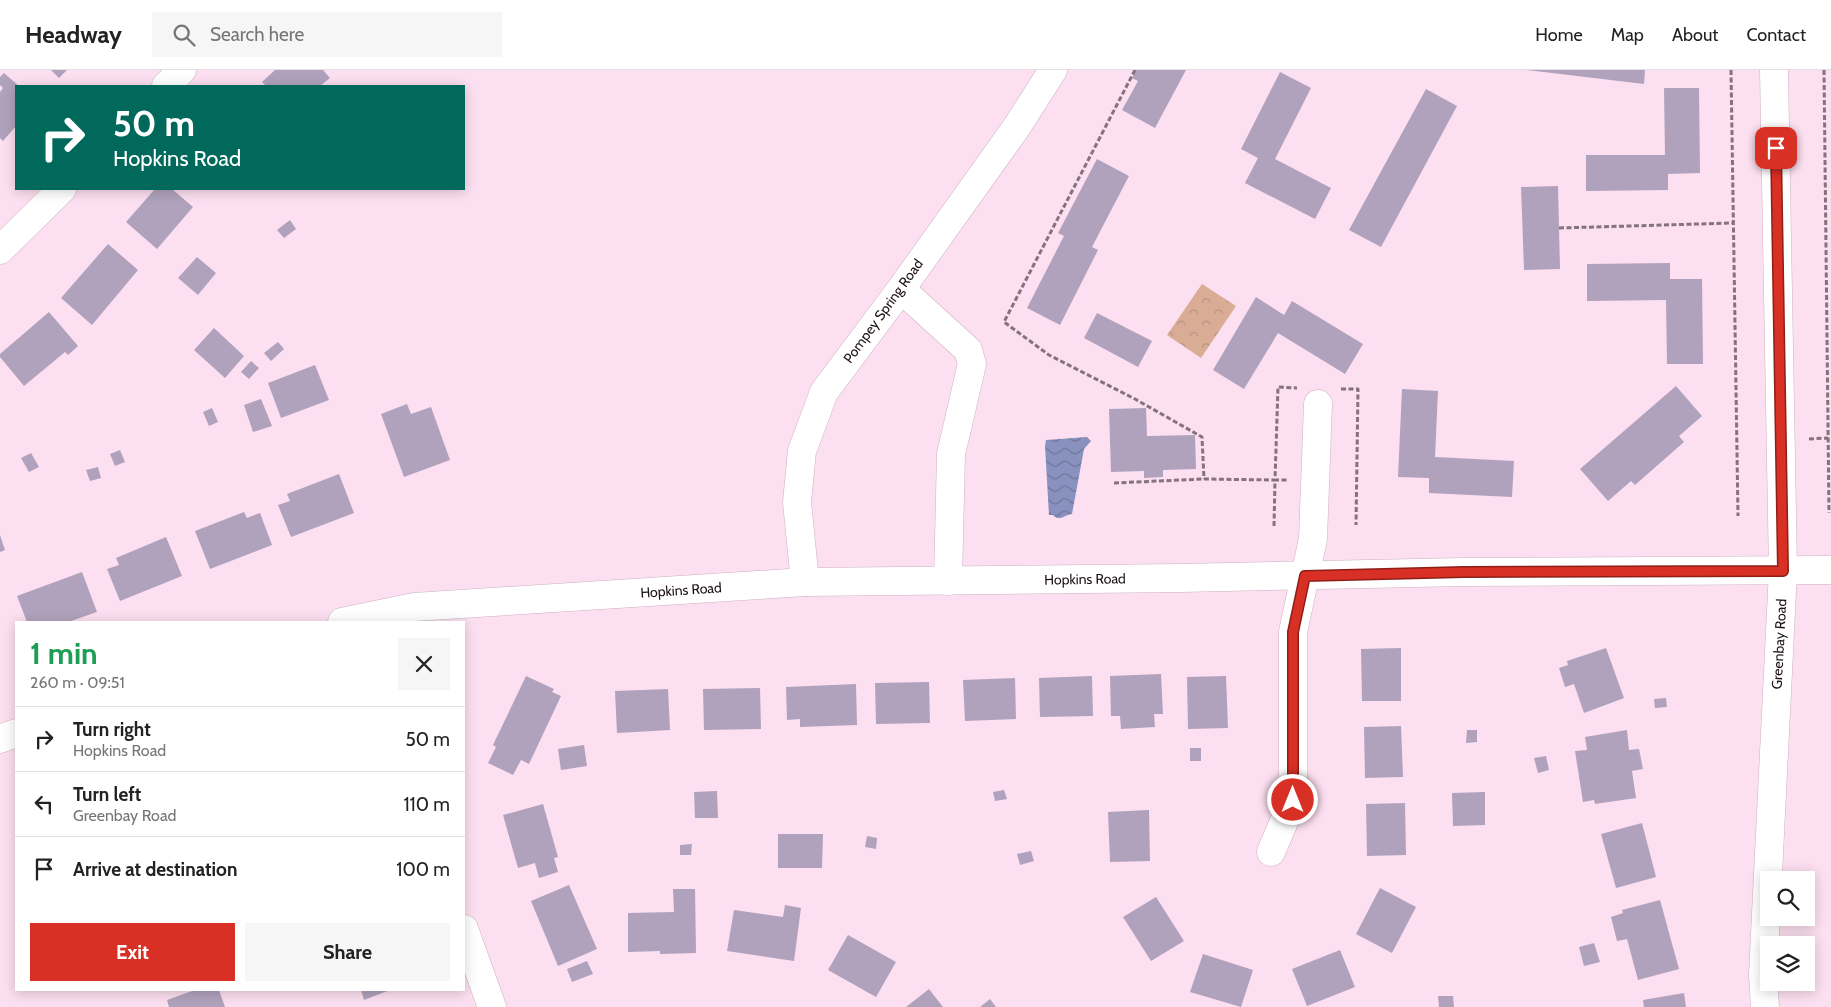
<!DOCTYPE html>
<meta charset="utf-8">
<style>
:root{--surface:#fff;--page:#f6f6f6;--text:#222;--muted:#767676;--line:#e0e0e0;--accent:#d93025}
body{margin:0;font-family:Cabin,sans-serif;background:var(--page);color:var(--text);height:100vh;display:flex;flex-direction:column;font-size:19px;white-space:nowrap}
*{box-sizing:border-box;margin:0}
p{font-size:16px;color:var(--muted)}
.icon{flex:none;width:28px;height:28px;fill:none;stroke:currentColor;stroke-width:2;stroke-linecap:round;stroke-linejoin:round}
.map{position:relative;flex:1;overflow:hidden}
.details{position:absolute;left:15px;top:551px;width:450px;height:370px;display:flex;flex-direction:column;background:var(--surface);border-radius:0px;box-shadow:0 2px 12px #0003}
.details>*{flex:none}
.hud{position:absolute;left:15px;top:15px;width:450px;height:105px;border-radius:0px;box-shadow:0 2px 12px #0003;background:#00695c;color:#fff;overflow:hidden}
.tools{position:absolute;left:1760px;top:801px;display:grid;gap:10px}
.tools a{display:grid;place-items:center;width:55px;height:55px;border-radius:0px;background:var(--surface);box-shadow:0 2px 12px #0003;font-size:25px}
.pin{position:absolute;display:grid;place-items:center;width:42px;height:42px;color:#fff;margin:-21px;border-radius:10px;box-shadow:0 2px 8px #0006}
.me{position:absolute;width:55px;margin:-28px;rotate:0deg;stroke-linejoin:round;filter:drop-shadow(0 0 4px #0008)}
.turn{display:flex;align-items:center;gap:18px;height:105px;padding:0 15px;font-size:22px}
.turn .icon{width:65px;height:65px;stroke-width:2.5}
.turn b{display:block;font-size:35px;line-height:42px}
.round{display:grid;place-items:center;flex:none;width:52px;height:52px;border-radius:0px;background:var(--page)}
.head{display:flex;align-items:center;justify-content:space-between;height:85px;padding:0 15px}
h1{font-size:30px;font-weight:700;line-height:38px;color:#1e9e55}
.button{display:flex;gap:10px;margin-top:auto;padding:10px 15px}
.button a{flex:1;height:58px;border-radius:0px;background:var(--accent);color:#fff;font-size:20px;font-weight:700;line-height:58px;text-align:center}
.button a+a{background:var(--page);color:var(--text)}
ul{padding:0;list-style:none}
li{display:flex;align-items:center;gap:15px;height:65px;padding:0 15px;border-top:1px solid var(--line)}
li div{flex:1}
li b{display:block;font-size:19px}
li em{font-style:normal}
header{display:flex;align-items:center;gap:30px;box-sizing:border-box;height:70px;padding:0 25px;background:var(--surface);border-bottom:1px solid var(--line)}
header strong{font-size:24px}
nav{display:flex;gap:28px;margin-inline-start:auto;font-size:18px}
.search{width:350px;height:45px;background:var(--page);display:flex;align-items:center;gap:12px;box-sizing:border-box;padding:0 18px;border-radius:0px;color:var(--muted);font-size:19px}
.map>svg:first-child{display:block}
</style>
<header>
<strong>Headway</strong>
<div class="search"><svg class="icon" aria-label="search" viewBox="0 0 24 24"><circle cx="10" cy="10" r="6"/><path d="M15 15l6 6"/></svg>Search here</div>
<nav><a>Home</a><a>Map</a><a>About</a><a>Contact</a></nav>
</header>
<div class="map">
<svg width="1831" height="937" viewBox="0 0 1831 937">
<defs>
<pattern id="park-crowns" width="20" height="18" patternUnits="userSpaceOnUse" patternTransform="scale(1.25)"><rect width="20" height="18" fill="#d9ac96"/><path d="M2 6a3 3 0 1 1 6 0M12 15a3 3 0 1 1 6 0" fill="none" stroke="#ba9381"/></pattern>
<pattern id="water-waves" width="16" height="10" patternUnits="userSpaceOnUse" patternTransform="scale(1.25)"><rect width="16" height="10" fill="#8992bf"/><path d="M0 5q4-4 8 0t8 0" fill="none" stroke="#6f769a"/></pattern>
</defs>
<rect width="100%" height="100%" fill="#fcdff0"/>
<path fill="url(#park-crowns)" d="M1202 214 1236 236 1201 288 1167 265Z"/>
<path fill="url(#water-waves)" d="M1087 367 1091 371 1084 379 1072 444C1064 445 1060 452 1053 445H1049L1045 376 1046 370Z"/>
<path fill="#b0a2bc" d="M51 0H67L59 8Z
M275 0H323L330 8 320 16H266L262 12Z
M1136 0H1186L1155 58 1122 40 1138 11 1132 8Z
M1527 0H1645L1644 14Z
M1280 2 1311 18 1275 89 1331 118 1315 149 1245 113 1258 88 1241 79Z
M4 3 19 16H16V56L3 71 0 68V22L3 18 0 15V7Z
M1664 18H1699L1700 103 1668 104V120L1586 121V85H1665Z
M1426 19 1457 36 1381 177 1349 160Z
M1097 89 1129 106 1092 177 1098 180 1060 255 1027 238 1064 166 1058 163Z
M1558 116 1560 199 1524 200 1521 117Z
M155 119H172L193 137 157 179 126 152Z
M290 150 296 159 284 168 277 160Z
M108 174 138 200 92 255 61 228Z
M197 187 216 203 198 225 178 208Z
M1670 193V209H1702L1703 294H1667L1666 230 1587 231V194Z
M1256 227 1284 245 1292 231 1363 274 1345 304 1278 263 1244 319 1213 300Z
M49 242 78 276 68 285 65 282 24 316 0 287V284Z
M1097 243 1152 271 1138 297 1084 268Z
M214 258 244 286 225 308 194 280Z
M278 272 284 279 271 291 264 283Z
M251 291 259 298 249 309 241 302Z
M315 295 329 330 281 348 268 313Z
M1676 316 1702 346 1679 366 1684 372 1635 415 1631 411 1608 431 1580 399Z
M1402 319 1438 321 1435 387 1514 391 1512 427 1429 423V408L1398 407Z
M261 329 272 356 253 362 244 335Z
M407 334 411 344 431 337 450 390 404 407 381 344Z
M212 338 218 352 209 356 203 342Z
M1146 338 1147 366 1195 365 1196 399 1163 400V407L1144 408V401L1111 402 1109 339Z
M120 380 125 392 115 396 110 384Z
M31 383 39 397 29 402 21 388Z
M98 397 101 408 90 411 86 400Z
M339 404 354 443 291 467 278 435 290 431 287 424Z
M244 442 247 448 260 443 272 475 210 499 195 461Z
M0 465 5 480 0 482Z
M166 467 182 506 120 531 107 499 119 495 116 488Z
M82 502 97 542 68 552H27L17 526Z
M1401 578V631H1362L1361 579Z
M1606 578 1624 628 1584 643 1574 614 1565 617 1559 598 1568 595 1567 591Z
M1161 604 1163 644H1154L1155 657 1121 659 1120 646H1111L1110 606Z
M526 606 554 619 552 622 561 626 529 694 521 690 513 705 488 693 496 677 493 675Z
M1092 606 1093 646 1040 647 1039 608Z
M1226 606 1228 658 1188 659 1187 607Z
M1015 608 1016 649 965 651 963 610Z
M929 612 930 653 876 654 875 613Z
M856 614 857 655 800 657V649L787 650 786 617Z
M760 618 761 659 704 660 703 619Z
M668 619 670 660 617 663 615 621Z
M1666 628 1667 637 1655 638 1654 629Z
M1401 656 1403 707 1365 708 1364 657Z
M1467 660H1477V672L1466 673Z
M1627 660 1629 680 1639 679 1643 699 1632 701 1636 728 1595 734 1594 730 1583 732 1575 681 1587 680 1585 667Z
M584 675 587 696 561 700 558 679Z
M1190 678H1201V691H1190Z
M1546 686 1549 700 1538 703 1534 688Z
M1004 720 1007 729 995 731 993 722Z
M717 721 718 748H695L694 722Z
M1485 722V755L1453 756 1452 723Z
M1405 733 1406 785 1367 786 1366 734Z
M543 734 558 787 554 788 558 802 539 808 535 793 518 798 503 745Z
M1149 740 1150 791 1110 792 1108 742Z
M1642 753 1656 807 1616 818 1601 764Z
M778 764H823L822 798H778Z
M867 766 877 768 876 779 865 777Z
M692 774 691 785H680V775Z
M1031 781 1034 791 1020 795 1017 784Z
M569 815 597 879 558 896 531 831Z
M1380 818 1416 837 1392 883 1356 864Z
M673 819H695L696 883 660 884V881L628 882V843L674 842Z
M1156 827 1184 871 1151 891 1123 847Z
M1660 830 1679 899 1638 910 1627 869 1617 871 1611 847 1623 843 1622 840Z
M785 835 801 838 794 891 727 881 734 840 783 847Z
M848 865 896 892 876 927 828 900Z
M1594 873 1600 892 1584 896 1579 877Z
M1340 880 1355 917 1307 936 1292 899Z
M1203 884 1253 900 1241 937 1190 922Z
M587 891 593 904 572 912 567 899Z
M929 919 943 937H906Z
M195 920H219L225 937H169L167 930Z
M361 920H390L364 930Z
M1684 923 1686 937H1644L1643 930Z
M1438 926H1453L1454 937H1439Z
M990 929 996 937H980Z"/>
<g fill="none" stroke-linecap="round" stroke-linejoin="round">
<defs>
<path id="minor" d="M166 16 182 0
M0 180 62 119
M901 219 968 280 972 294 951 384 948 511
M805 512 797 432 802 381 824 322 901 219 1016 58 1053 0
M1271 782 1293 730V562L1313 469 1318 334
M464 859 492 937
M1765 937 1763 905 1783 501 1774 0"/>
<path id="major" d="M342 552 414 537 805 512 1181 508 1464 502 1831 500
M0 669 16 663"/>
</defs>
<use href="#minor" stroke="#cdb1c1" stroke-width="29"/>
<use href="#major" stroke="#cdb1c1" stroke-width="29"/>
<path stroke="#85727d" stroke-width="3" stroke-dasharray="5 2.5" stroke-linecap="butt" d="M1135 0 1004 252 1049 285 1135 329 1202 367 1204 409
M1731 0 1738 446
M1824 0 1829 443
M1559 158 1733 153
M1341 319H1358L1356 455
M1809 369 1828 368
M1114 413 1204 409 1275 410 1278 317 1297 318
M1274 456 1275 410H1288"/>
<use href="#minor" stroke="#fff" stroke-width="28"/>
<use href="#major" stroke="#fff" stroke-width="28"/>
</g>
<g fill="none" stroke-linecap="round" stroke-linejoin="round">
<defs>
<path id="route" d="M1293 730V562L1305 506 1464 502 1783 501 1776 78"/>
</defs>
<use href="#route" stroke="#8d1f18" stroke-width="12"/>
<use href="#route" stroke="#d93025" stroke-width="9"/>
</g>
<g text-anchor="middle" stroke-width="4" stroke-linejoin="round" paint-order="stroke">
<g font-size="14" fill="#1c1218" stroke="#fff">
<text transform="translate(883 241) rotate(-54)" y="5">Pompey Spring Road</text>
<text transform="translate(1085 509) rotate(-1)" y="5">Hopkins Road</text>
<text transform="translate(681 520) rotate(-4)" y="5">Hopkins Road</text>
<text transform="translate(1779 574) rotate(-87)" y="5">Greenbay Road</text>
</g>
</g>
</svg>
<div class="tools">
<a><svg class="icon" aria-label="search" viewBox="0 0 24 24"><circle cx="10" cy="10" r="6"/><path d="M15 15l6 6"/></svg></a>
<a><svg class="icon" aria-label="layers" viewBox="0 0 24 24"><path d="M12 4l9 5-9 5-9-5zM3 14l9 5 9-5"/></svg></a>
</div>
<div class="pin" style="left:1776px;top:78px;background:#d93025"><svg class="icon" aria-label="arrive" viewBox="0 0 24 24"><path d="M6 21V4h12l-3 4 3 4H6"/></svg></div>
<svg class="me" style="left:1293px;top:730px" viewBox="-20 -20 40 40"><circle r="17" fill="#d93025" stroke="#fff" stroke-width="3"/><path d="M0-11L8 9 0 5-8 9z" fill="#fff"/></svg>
<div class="hud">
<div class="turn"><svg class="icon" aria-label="right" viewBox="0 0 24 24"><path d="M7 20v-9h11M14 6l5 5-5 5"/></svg><div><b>50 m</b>Hopkins Road</div></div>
</div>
<section class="details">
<div class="head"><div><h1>1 min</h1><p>260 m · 09:51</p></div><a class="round"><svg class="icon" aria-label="close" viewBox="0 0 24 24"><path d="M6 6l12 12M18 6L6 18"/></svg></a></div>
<ul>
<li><svg class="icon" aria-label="right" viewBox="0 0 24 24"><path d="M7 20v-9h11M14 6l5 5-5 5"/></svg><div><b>Turn right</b><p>Hopkins Road</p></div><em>50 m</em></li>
<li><svg class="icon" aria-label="left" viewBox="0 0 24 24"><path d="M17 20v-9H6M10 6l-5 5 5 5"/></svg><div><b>Turn left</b><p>Greenbay Road</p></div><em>110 m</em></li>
<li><svg class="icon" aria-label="arrive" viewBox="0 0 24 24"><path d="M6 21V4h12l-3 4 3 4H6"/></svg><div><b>Arrive at destination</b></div><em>100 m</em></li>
</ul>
<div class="button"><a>Exit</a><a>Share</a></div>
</section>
</div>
